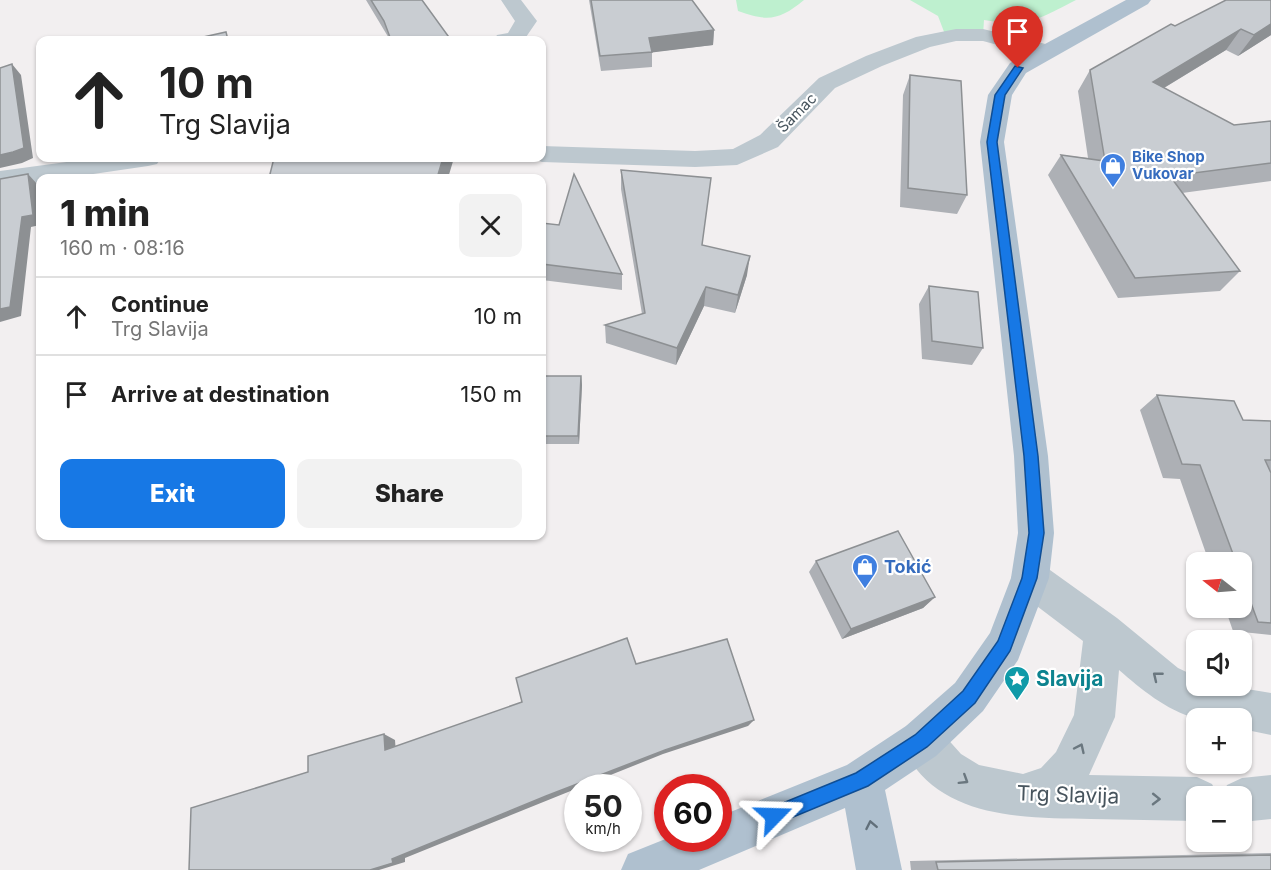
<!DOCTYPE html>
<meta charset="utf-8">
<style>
:root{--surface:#fff;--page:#f2f2f2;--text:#222;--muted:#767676;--line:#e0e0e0;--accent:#1778e5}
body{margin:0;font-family:Inter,sans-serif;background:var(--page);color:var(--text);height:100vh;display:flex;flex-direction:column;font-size:22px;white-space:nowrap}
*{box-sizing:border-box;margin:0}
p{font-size:20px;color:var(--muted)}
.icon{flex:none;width:33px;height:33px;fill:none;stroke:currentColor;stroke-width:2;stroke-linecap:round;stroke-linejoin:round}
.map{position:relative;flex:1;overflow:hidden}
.sheet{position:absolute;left:36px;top:174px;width:510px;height:366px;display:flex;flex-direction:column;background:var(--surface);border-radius:12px;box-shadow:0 2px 4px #0004}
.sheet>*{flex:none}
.banner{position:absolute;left:36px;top:36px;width:510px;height:126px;border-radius:12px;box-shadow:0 2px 4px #0004;background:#fff;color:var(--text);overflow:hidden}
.needle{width:39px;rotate:287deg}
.tools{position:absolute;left:1186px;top:552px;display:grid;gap:12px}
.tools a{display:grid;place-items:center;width:66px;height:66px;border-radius:12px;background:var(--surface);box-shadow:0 2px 4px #0004;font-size:30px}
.speed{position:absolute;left:564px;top:774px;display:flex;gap:12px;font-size:30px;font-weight:700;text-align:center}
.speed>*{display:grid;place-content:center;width:78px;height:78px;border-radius:50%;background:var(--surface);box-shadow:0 2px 4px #0004;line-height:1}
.speed small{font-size:15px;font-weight:400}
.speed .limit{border:9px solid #d22;background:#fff;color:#111}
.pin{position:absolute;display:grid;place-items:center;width:51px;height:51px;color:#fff;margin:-62px -26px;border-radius:50% 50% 50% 0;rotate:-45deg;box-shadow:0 0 6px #0007}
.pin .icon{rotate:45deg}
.me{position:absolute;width:66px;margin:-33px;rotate:68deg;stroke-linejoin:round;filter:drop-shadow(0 0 4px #0008)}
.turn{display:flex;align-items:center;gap:21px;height:126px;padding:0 24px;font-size:27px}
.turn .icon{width:78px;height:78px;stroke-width:2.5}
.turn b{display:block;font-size:42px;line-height:51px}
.round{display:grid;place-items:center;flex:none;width:63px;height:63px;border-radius:12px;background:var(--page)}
.headline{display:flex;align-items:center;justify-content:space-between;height:102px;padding:0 24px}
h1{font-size:36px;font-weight:800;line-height:45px}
.action{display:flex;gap:12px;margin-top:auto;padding:12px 24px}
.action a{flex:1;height:69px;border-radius:12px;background:var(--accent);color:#fff;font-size:24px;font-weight:800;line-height:69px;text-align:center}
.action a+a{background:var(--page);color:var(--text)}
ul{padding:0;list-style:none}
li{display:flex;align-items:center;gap:18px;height:78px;padding:0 24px;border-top:2px solid var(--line)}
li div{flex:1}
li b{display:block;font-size:22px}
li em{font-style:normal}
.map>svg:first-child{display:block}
</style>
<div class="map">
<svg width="1271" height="870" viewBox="0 0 1271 870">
<rect width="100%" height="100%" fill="#f2eff0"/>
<path fill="#bef0cf" d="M736 0H804C780 20 768 22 738 11Z
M910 0H1076C1037 20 1029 27 984 20L983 35 946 37 938 16Z"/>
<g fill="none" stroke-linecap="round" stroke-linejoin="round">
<path fill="#bdc8cf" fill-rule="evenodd" d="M501 0H521L537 21 524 40H494L497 35 508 33 515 21Z
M956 29H983L1054 46 1057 51 1054 56 1046 58 983 41H956L930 47 882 66 835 88 778 147 737 165 695 167 542 162 532 158H542V146L695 151 733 149 760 135 819 78 866 56 916 37Z
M96 158H161L157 164 148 166 66 178H40V182L0 189V171Z
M1030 560 1043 565 1117 618 1178 668 1197 677V686H1229L1271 693V735L1242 729V718C1228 718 1208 722 1195 718 1166 710 1141 689 1119 670L1115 717 1089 775 1197 777 1212 784 1218 796H1197V821C1162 820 1126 820 1091 819 1020 818 932 819 900 741L906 726 921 720 936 726 961 754 979 765 1023 774 1041 768 1056 752 1074 715 1083 641 1017 591 1011 578 1017 565Z
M1271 775V819L1242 822V796H1222L1227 785 1242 778Z"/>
<path fill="#afc0cf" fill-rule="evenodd" d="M1126 0H1151L1148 4 1026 73 1012 95 1004 142 1048 456 1054 533 1049 578 1018 660 983 711 936 756 885 790 902 870H856L845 808 699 870H621L628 854 668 838H718V817L847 765 906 726 955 683 990 633 1011 578 1018 533 1014 456 980 142 988 95 1010 63Z"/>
</g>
<path fill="#adb0b5" d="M366 0H422L451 40H390Z
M589 0H692L714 30 713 45 652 52V67L601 71Z
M1271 0V35L1238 56 1226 50 1164 88 1234 125 1271 121V181L1182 193 1240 271 1220 291 1118 298 1048 175 1061 155 1088 158 1078 91 1090 70 1175 26Z
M910 75 967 195 957 214 900 207 903 95Z
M621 170 702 245 747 275 735 313 704 306 676 365 606 343 605 325 642 314 621 189Z
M542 223 559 225 622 274V290L542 280Z
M929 286 983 348 972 365 922 359 919 304Z
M581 376 582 385 579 444H542V416Z
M1157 395 1243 420 1271 421V635L1233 631 1225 608H1242V562H1209L1180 479 1163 478 1140 410Z
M816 561 935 597 923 608 842 639 809 572Z
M1271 853V870H911L910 861Z"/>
<path fill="#8d9093" d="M1271 24V35L1238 56 1254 35Z
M1241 29 1226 50 1139 103 1153 82Z
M714 30 713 45 648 53 649 38Z
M12 64 21 75 33 158 22 163 0 168V155Z
M443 158H454L448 178H437Z
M28 174 38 185 40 208V225L31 227 21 316 0 322V309Z
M750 256 747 275 735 313 738 295Z
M706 287 704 306 676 365 677 348Z
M581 376 582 385 579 444 578 436Z
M935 597 923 608 842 639 851 629Z
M754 720 748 726 663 754 578 788 405 858V862L379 870H370L392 859 546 796 665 750Z
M384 734 395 740 396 754 385 750Z"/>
<path fill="#c9cdd2" stroke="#8d9093" stroke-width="1.5" d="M371 0H422L451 40H391L384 21Z
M591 0H692L714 30 649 38 652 52 600 56Z
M1226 0H1271V24L1254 35 1241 29 1153 82 1234 125 1271 121V163L1170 176 1240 271 1135 278 1061 155 1105 161 1090 70 1171 24 1175 26Z
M226 32 228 40H190Z
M12 64 24 148 13 152 0 155V68Z
M910 75 961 81 967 195 908 188Z
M274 158H443L437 178H269Z
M621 170 711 178 702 245 750 256 738 295 706 287 677 348 605 325 645 313Z
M28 174 33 215 22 217 10 307 0 309V179Z
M574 174 622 274 542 264V223L559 225Z
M929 286 978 292 983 348 932 341Z
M545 376H581L578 436H542V416Z
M1157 395 1234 401 1243 420 1271 421V460H1265L1271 473V623L1258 622 1242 579V562H1236L1200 465 1182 464Z
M898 531 935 597 851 629 816 561Z
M627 638 636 664 727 639 754 720 665 750 546 796 392 859 393 863 370 870H189L191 808 308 772V756L384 734 385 750 522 702 516 678Z
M1271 855V870H938L936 862Z"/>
<defs><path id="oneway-chevron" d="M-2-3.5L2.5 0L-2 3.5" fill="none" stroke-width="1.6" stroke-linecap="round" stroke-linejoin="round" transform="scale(1.5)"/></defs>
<g stroke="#6a777f">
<use href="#oneway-chevron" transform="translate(1157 676) rotate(-141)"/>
<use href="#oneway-chevron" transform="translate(1080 748) rotate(-65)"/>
<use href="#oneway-chevron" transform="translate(964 780) rotate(32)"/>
<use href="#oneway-chevron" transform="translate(1156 799) rotate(1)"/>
</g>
<use stroke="#616f7a" href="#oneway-chevron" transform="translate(871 825) rotate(-101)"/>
<path fill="#1778e5" stroke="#0f4e95" stroke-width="1.5" d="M1015 66 1023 68 1005 95 997 142 1038 456 1044 533 1037 578 1010 651 975 703 927 747 868 786 774 825 768 822 765 816 768 809 856 773 915 735 963 691 998 641 1022 578 1029 533 1024 456 987 142 995 95Z"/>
<defs>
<symbol id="shop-pin" viewBox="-11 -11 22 30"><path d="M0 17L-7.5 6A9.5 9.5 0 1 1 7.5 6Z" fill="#3f7fe0" stroke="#fff"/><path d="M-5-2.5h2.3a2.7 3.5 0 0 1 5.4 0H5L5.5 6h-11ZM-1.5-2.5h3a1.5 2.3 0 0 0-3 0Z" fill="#fff"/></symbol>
<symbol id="sight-pin" viewBox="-11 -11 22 30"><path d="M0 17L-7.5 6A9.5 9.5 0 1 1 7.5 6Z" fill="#0f9aa8" stroke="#fff"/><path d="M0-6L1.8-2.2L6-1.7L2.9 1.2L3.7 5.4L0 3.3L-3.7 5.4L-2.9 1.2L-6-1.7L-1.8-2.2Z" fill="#fff"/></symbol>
</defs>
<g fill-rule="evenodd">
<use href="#shop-pin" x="1098" y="151" width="30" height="40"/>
<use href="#shop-pin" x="850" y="552" width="30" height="40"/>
<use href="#sight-pin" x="1002" y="664" width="30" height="40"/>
</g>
<g text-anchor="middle" stroke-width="4.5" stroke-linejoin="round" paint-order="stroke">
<g font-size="15" fill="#47545d" stroke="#fff">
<text transform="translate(797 113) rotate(-45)" y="5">Šamac</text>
</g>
<g font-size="15" font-weight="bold" fill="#366cbe" stroke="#fff" text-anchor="start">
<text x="1132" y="162">Bike Shop<tspan x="1132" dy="17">Vukovar</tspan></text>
</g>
<g font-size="18" font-weight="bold" fill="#366cbe" stroke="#fff" text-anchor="start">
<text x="884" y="573">Tokić</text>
</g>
<g font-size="21" font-weight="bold" fill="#0d838f" stroke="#fff" text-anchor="start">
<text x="1036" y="686">Slavija</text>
</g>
<g font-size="21" fill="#47545d" stroke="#fff">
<text transform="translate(1068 795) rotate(2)" y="7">Trg Slavija</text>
</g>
</g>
</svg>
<div class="tools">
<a><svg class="needle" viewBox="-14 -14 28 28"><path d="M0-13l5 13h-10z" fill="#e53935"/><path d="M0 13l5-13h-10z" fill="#767676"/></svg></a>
<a><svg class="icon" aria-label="sound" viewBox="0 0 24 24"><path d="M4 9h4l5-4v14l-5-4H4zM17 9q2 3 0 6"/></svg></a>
<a>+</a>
<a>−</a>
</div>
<div class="speed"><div>50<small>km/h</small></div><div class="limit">60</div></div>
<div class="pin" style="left:1018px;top:68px;background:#d93025"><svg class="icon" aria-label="arrive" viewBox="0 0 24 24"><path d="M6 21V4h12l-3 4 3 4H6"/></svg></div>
<svg class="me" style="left:774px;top:816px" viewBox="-20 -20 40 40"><path d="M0-17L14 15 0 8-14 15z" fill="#1778e5" stroke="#fff" stroke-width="4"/></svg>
<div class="banner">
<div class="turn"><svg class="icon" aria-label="ahead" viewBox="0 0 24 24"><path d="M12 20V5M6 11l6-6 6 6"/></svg><div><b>10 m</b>Trg Slavija</div></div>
</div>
<section class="sheet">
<div class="headline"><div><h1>1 min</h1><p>160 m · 08:16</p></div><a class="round"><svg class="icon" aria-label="close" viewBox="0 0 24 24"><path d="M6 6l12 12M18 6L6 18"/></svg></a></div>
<ul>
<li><svg class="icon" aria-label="ahead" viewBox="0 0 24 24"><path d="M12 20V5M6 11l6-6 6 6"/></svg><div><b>Continue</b><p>Trg Slavija</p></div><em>10 m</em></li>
<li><svg class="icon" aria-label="arrive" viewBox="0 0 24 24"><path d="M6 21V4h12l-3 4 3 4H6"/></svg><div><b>Arrive at destination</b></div><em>150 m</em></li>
</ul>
<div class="action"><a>Exit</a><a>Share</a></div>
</section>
</div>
